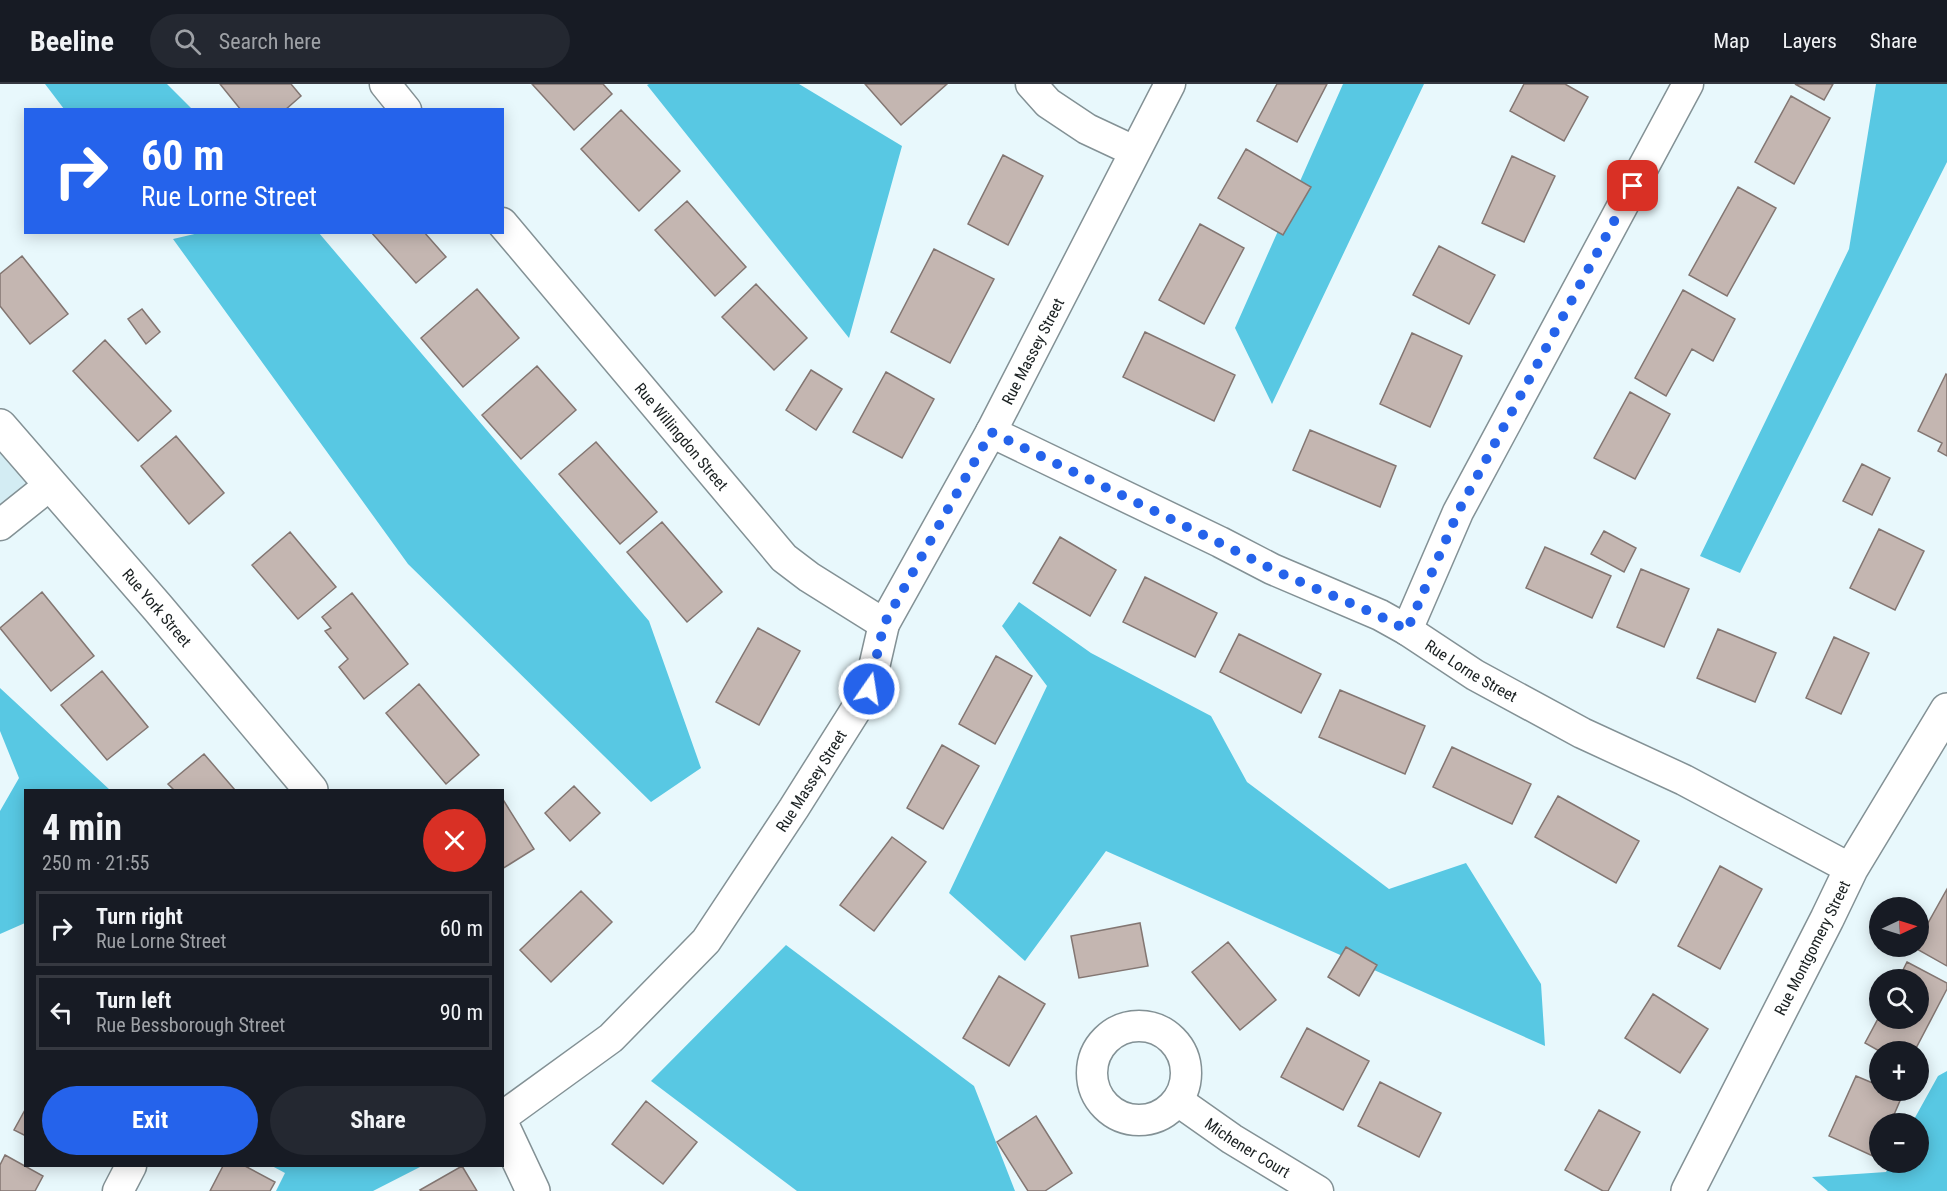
<!DOCTYPE html>
<meta charset="utf-8">
<style>
:root{--surface:#171b24;--page:#242831;--text:#f1f3f6;--muted:#9ea1a6;--line:#363941;--accent:#2563eb}
body{margin:0;font-family:"Roboto Condensed",sans-serif;background:var(--page);color:var(--text);height:100vh;display:flex;flex-direction:column;font-size:22px;white-space:nowrap}
*{box-sizing:border-box;margin:0}
p{font-size:20px;color:var(--muted)}
.icon{flex:none;width:33px;height:33px;fill:none;stroke:currentColor;stroke-width:2;stroke-linecap:round;stroke-linejoin:round}
.map{position:relative;flex:1;overflow:hidden}
.side{position:absolute;left:24px;top:705px;width:480px;height:378px;display:flex;flex-direction:column;background:var(--surface);border-radius:0px;box-shadow:0 3px 15px #0003}
.side>*{flex:none}
.guide{position:absolute;left:24px;top:24px;width:480px;height:126px;border-radius:0px;box-shadow:0 3px 15px #0003;background:#2563eb;color:#fff;overflow:hidden}
.needle{width:39px;rotate:86deg}
.fabs{position:absolute;left:1869px;top:813px;display:grid;gap:12px}
.fabs a{display:grid;place-items:center;width:60px;height:60px;border-radius:50%;background:var(--surface);box-shadow:0 3px 15px #0003;font-size:30px}
.pin{position:absolute;display:grid;place-items:center;width:51px;height:51px;color:#fff;margin:-26px;border-radius:12px;box-shadow:0 3px 9px #0006}
.me{position:absolute;width:66px;margin:-33px;rotate:13deg;stroke-linejoin:round;filter:drop-shadow(0 0 4px #0008)}
.turn{display:flex;align-items:center;gap:21px;height:126px;padding:0 18px;font-size:27px}
.turn .icon{width:78px;height:78px;stroke-width:2.5}
.turn b{display:block;font-size:42px;line-height:51px}
.round{display:grid;place-items:center;flex:none;width:63px;height:63px;border-radius:32px;background:var(--page)}
.headline{display:flex;align-items:center;justify-content:space-between;height:102px;padding:0 18px}
h1{font-size:36px;font-weight:700;line-height:45px}
.button{display:flex;gap:12px;margin-top:auto;padding:12px 18px}
.button a{flex:1;height:69px;border-radius:36px;background:var(--accent);color:#fff;font-size:24px;font-weight:700;line-height:69px;text-align:center}
.button a+a{background:var(--page);color:var(--text)}
ul{padding:0;list-style:none}
li{display:flex;align-items:center;gap:18px;height:75px;margin:0 12px 9px;padding:0 6px;border:3px solid var(--line);border-radius:0px}
li div{flex:1}
li b{display:block;font-size:22px}
li em{font-style:normal}
header{display:flex;align-items:center;gap:36px;box-sizing:border-box;height:84px;padding:0 30px;background:var(--surface);border-bottom:2px solid var(--line)}
header strong{font-size:28px}
nav{display:flex;gap:33px;margin-inline-start:auto;font-size:21px}
.search{width:420px;height:54px;background:var(--page);display:flex;align-items:center;gap:15px;box-sizing:border-box;padding:0 21px;border-radius:33px;color:var(--muted);font-size:22px}
.map>svg:first-child{display:block}
</style>
<header>
<strong>Beeline</strong>
<div class="search"><svg class="icon" aria-label="search" viewBox="0 0 24 24"><circle cx="10" cy="10" r="6"/><path d="M15 15l6 6"/></svg>Search here</div>
<nav><a>Map</a><a>Layers</a><a>Share</a></nav>
</header>
<div class="map">
<svg width="1947" height="1107" viewBox="0 0 1947 1107">
<rect width="100%" height="100%" fill="#e8f8fc"/>
<path fill="#d3ecf3" d="M0 342 50 401 0 440Z"/>
<path fill="#58c8e3" d="M45 0H167L192 25H64Z
M649 0H799L902 62 849 254 647 1Z
M1343 0H1424L1272 320 1235 244Z
M1876 0H1947V78L1740 489 1700 472 1849 165Z
M203 148 319 149 649 537 701 684 651 718 408 480 173 155Z
M1019 518 1091 569 1211 632 1247 698 1389 805 1466 779 1541 900 1545 962 1106 767 1025 877 949 809 1047 602 1002 542Z
M0 604 110 706H26L25 839 0 850V727L19 694 0 647Z
M786 861 974 1002 1015 1107H797L651 997Z
M1947 987V1107H1828L1812 1093 1886 1088 1891 1079 1918 1078V1040L1912 1039 1938 992Z
M272 1082H422L373 1107H276L285 1089Z"/>
<path fill="#c4b6b1" stroke="#837672" stroke-width="1.5" d="M220 0H291L301 12 285 26H241Z
M532 0H603L612 10 574 46Z
M865 0H947L901 41Z
M1277 0H1327L1297 58 1257 37Z
M1524 0H1565L1588 13 1564 57 1510 27Z
M1795 0H1833L1824 16Z
M1791 12 1830 34 1794 100 1755 78Z
M621 26 680 87 639 127 581 65Z
M1246 65 1311 103 1283 151 1218 114Z
M1003 71 1043 92 1008 161 968 140Z
M1512 72 1555 92 1524 158 1482 139Z
M1738 103 1776 124 1727 212 1689 191Z
M687 117 746 183 715 212 655 146Z
M1200 140 1244 164 1204 240 1159 216Z
M371 148H424L446 173 416 199Z
M1439 162 1495 191 1469 240 1413 211Z
M934 165 994 195 950 279 891 248Z
M22 172 68 230 30 260 0 222V190Z
M756 200 807 254 774 286 722 233Z
M477 205 519 254 463 303 421 254Z
M1683 206 1735 235 1713 277 1692 265 1666 312 1635 294Z
M142 225 160 248 146 260 128 235Z
M1145 248 1235 291 1214 337 1123 293Z
M1412 249 1462 272 1430 343 1380 320Z
M105 256 171 327 138 357 73 287Z
M537 282 576 326 521 375 482 331Z
M811 286 842 305 816 346 786 326Z
M886 288 934 315 902 374 853 348Z
M1946 290 1947 291V372L1938 367 1942 359 1918 347Z
M1630 308 1670 330 1635 395 1594 374Z
M1310 346 1396 382 1380 423 1293 386Z
M176 352 224 409 189 440 141 382Z
M596 358 657 428 620 460 559 390Z
M1862 380 1890 394 1872 431 1843 417Z
M662 438 722 508 687 538 627 468Z
M1879 445 1924 467 1895 526 1850 504Z
M1604 447 1636 464 1624 488 1591 470Z
M290 448 336 503 298 535 252 481Z
M1060 453 1116 486 1090 532 1033 499Z
M1545 463 1611 492 1592 534 1526 504Z
M1641 485 1689 505 1664 563 1617 543Z
M1145 493 1217 529 1195 573 1123 538Z
M42 508 94 572 51 607 0 544Z
M352 509 408 580 364 615 339 583 348 575 325 547 331 544 322 533Z
M758 544 800 567 759 641 716 618Z
M1718 545 1776 569 1755 618 1697 594Z
M1239 550 1321 590 1301 629 1220 588Z
M1834 553 1869 569 1841 630 1806 614Z
M996 572 1032 592 995 660 959 640Z
M102 587 148 643 107 676 61 621Z
M419 600 479 671 446 700 386 629Z
M1340 606 1425 642 1405 690 1319 653Z
M942 661 979 682 943 745 907 724Z
M1452 663 1531 700 1512 740 1433 703Z
M204 670 235 706H174L168 700Z
M574 702 600 729 570 757 545 729Z
M1558 712 1639 757 1616 799 1535 753Z
M502 714 534 765 502 785Z
M892 753 926 778 874 847 840 821Z
M1720 782 1762 805 1720 885 1678 862Z
M1947 805V882L1915 864 1918 862V857Z
M581 807 612 838 551 898 520 866Z
M1140 839 1148 882 1079 894 1071 852Z
M1228 858 1276 916 1240 946 1192 888Z
M1346 863 1377 881 1359 912 1328 893Z
M1907 878 1947 899V905L1914 968H1881L1865 959 1880 931V934H1918V896H1898Z
M999 892 1045 920 1009 982 963 954Z
M1653 910 1708 945 1680 989 1625 954Z
M1307 944 1369 977 1343 1026 1281 993Z
M1856 992 1880 1002V1006H1890L1902 1012 1890 1040H1880V1063L1875 1073 1829 1052Z
M1380 998 1441 1029 1419 1073 1358 1042Z
M646 1017 697 1058 663 1100 612 1060Z
M26 1024V1052L14 1046Z
M1599 1026 1640 1048 1608 1107H1603L1565 1086Z
M1036 1032 1072 1089 1045 1107H1028L997 1058Z
M5 1071 43 1092 35 1107H0V1081Z
M223 1082H245L275 1098 270 1107H210Z
M462 1082 477 1107H421L420 1106Z"/>
<g fill="none" stroke-linecap="round" stroke-linejoin="round">
<defs>
<g id="street">
<path d="M385 0 406 26"/>
<path d="M1031 0 1048 19 1087 45 1134 67"/>
<path id="s1" d="M502 139 784 474 809 493 884 540"/>
<path id="s2" d="M991 348 1220 458 1272 485 1380 531 1407 546 1475 591 1582 649 1684 696 1851 785"/>
<path d="M0 441 50 401"/>
<path d="M1407 546 1458 428 1688 0"/>
<circle cx="1139" cy="989" r="47"/>
<path id="s3" d="M1178 1017 1232 1055 1318 1107"/>
<path id="s4" d="M502 1033 611 954 706 857 794 724 869 605 884 540 991 348 1170 0"/>
<path d="M118 1107 131 1082"/>
</g>
<g id="secondary">
<path id="s5" d="M0 342 158 524 311 706"/>
<path d="M502 1041 533 1107"/>
<path id="s6" d="M1688 1107 1827 835 1851 785 1947 626"/>
</g>
</defs>
<use href="#street" stroke="#839195" stroke-width="33"/>
<use href="#secondary" stroke="#839195" stroke-width="36"/>
<use href="#street" stroke="#fff" stroke-width="30"/>
<use href="#secondary" stroke="#fff" stroke-width="33"/>
</g>
<g fill="none" stroke-linecap="round" stroke-linejoin="round">
<path stroke="#2563eb" stroke-width="10" stroke-dasharray="0 18" d="M869 605 884 540 991 348C1084 393 1178 438 1270 484 1315 506 1363 522 1407 546L1458 428 1633 102"/>
</g>
<g text-anchor="middle" stroke-width="4.5" stroke-linejoin="round" paint-order="stroke">
<g font-size="16" fill="#1a2021" stroke="#fff">
<text dy="6" stroke="none"><textPath href="#s4" startOffset="948">Rue Massey Street</textPath></text>
<text dy="6" stroke="none"><textPath href="#s1" startOffset="279">Rue Willingdon Street</textPath></text>
<text dy="6" stroke="none"><textPath href="#s5" startOffset="240">Rue York Street</textPath></text>
<text dy="6" stroke="none"><textPath href="#s2" startOffset="537">Rue Lorne Street</textPath></text>
<text dy="6" stroke="none"><textPath href="#s4" startOffset="462">Rue Massey Street</textPath></text>
<text dy="6" stroke="none"><textPath href="#s6" startOffset="273">Rue Montgomery Street</textPath></text>
<text dy="6" stroke="none"><textPath href="#s3" startOffset="84">Michener Court</textPath></text>
</g>
</g>
</svg>
<div class="fabs">
<a><svg class="needle" viewBox="-14 -14 28 28"><path d="M0-13l5 13h-10z" fill="#e53935"/><path d="M0 13l5-13h-10z" fill="#9ea1a6"/></svg></a>
<a><svg class="icon" aria-label="search" viewBox="0 0 24 24"><circle cx="10" cy="10" r="6"/><path d="M15 15l6 6"/></svg></a>
<a>+</a>
<a>−</a>
</div>
<div class="pin" style="left:1633px;top:102px;background:#d93025"><svg class="icon" aria-label="arrive" viewBox="0 0 24 24"><path d="M6 21V4h12l-3 4 3 4H6"/></svg></div>
<svg class="me" style="left:869px;top:605px" viewBox="-20 -20 40 40"><circle r="17" fill="#2563eb" stroke="#fff" stroke-width="3"/><path d="M0-11L8 9 0 5-8 9z" fill="#fff"/></svg>
<div class="guide">
<div class="turn"><svg class="icon" aria-label="right" viewBox="0 0 24 24"><path d="M7 20v-9h11M14 6l5 5-5 5"/></svg><div><b>60 m</b>Rue Lorne Street</div></div>
</div>
<section class="side">
<div class="headline"><div><h1>4 min</h1><p>250 m · 21:55</p></div><a class="round" style="background:#d93025;color:#fff"><svg class="icon" aria-label="close" viewBox="0 0 24 24"><path d="M6 6l12 12M18 6L6 18"/></svg></a></div>
<ul>
<li><svg class="icon" aria-label="right" viewBox="0 0 24 24"><path d="M7 20v-9h11M14 6l5 5-5 5"/></svg><div><b>Turn right</b><p>Rue Lorne Street</p></div><em>60 m</em></li>
<li><svg class="icon" aria-label="left" viewBox="0 0 24 24"><path d="M17 20v-9H6M10 6l-5 5 5 5"/></svg><div><b>Turn left</b><p>Rue Bessborough Street</p></div><em>90 m</em></li>
</ul>
<div class="button"><a>Exit</a><a>Share</a></div>
</section>
</div>
